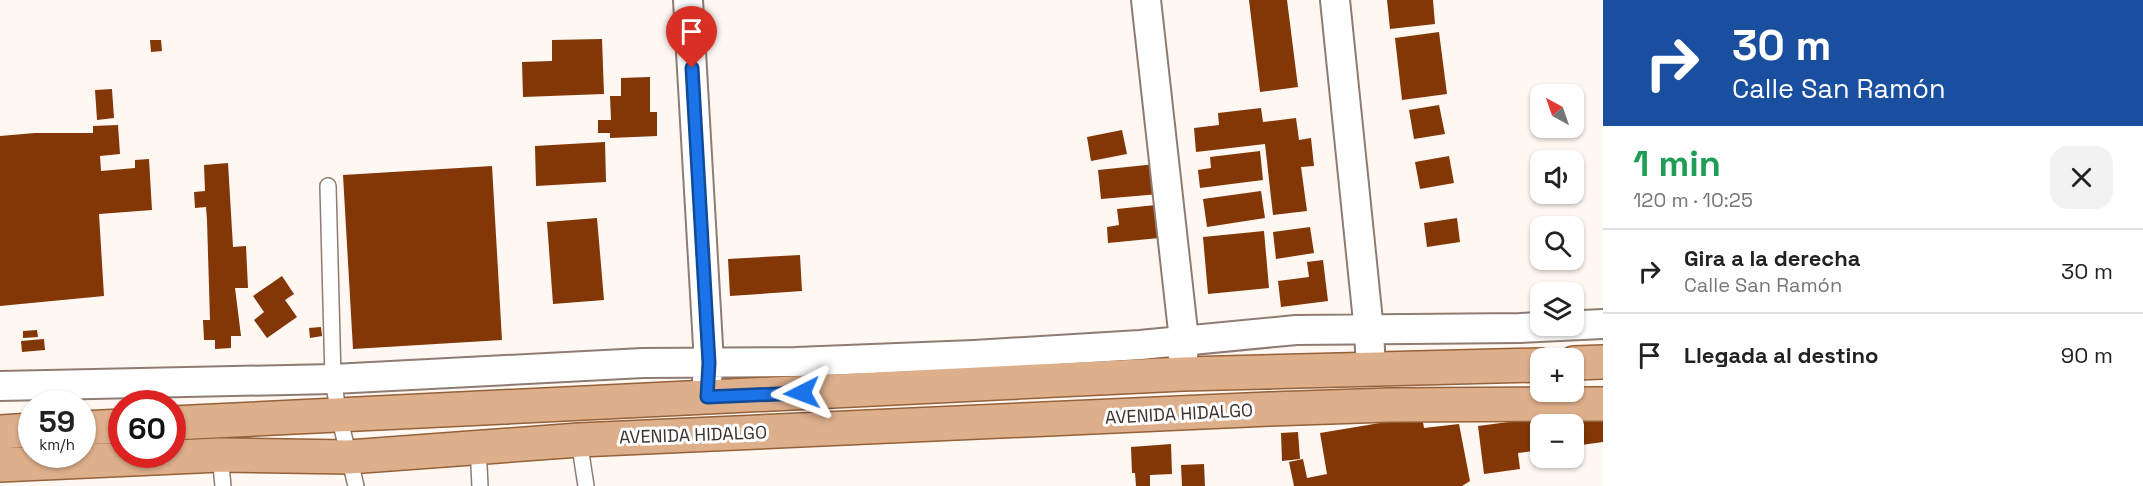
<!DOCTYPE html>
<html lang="es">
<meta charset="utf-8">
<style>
:root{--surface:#fff;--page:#f2f2f2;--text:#222;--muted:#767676;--line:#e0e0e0}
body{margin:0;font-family:"Space Grotesk",sans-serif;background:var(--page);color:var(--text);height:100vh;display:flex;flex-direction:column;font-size:22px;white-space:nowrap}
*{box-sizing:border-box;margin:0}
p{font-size:20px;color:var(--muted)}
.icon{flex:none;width:33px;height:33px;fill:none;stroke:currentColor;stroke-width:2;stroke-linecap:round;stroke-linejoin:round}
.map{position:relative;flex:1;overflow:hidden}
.side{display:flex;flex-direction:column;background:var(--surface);width:540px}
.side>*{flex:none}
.guide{background:#1a4fa0;color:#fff;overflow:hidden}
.needle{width:39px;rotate:320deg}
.controls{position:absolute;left:1530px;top:84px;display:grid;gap:12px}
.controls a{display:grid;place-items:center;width:54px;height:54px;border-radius:12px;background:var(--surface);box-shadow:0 2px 4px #0004;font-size:30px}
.speed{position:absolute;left:18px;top:390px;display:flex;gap:12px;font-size:30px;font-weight:700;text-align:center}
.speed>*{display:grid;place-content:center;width:78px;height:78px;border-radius:50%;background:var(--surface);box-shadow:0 2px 4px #0004;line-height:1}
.speed small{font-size:15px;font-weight:400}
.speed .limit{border:9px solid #d22;background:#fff;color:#111}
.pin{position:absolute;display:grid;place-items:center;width:51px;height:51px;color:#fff;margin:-62px -26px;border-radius:50% 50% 50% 0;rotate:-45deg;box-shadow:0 0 6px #0007}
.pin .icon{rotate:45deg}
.me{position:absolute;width:66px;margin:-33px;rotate:267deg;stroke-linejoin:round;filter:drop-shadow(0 0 4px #0008)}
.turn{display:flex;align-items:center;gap:21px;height:126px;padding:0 30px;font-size:27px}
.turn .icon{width:78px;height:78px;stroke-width:2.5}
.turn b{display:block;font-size:42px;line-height:51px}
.round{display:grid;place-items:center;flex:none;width:63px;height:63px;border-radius:18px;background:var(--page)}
.summary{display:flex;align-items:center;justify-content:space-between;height:102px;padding:0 30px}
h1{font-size:36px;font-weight:600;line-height:45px;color:#1e9e55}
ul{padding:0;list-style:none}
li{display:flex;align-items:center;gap:18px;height:84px;padding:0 30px;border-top:2px solid var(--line)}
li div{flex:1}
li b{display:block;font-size:22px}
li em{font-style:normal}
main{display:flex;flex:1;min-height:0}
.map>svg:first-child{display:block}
</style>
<main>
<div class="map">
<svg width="1603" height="486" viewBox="0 0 1603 486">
<rect width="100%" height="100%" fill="#fff7f2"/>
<path fill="#833606" d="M1249 0H1287L1298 87 1260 92Z
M1387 0H1433L1435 24 1390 29Z
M1439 32 1447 94 1402 100 1395 38Z
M602 39 604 94 523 97 522 62 552 61V40Z
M150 40H161L162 51 151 52Z
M650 77V112H657V136L610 138V133H598V120H611L610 96H621V78Z
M112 89 114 118 97 120 95 90Z
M1439 105 1445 134 1414 139 1409 110Z
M1261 108 1263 122 1296 118 1299 140 1311 138 1314 166 1301 167 1307 211 1273 215 1265 144 1196 152 1194 128 1219 125 1218 113Z
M118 125 120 154 100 156 101 171 135 168V160L149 159 152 210 99 214 104 296 0 306V136L35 133H93V126Z
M1122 130 1127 154 1091 161 1087 137Z
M605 142 606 182 536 186 535 146Z
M1260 151 1263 180 1200 188 1198 170 1211 168 1210 157Z
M1449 156 1454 183 1420 189 1415 162Z
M228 163 233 247 246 246 248 288H235L241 336H231V348L215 349V340H204L203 320H210L207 220 206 207 195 208 194 192 205 191 204 165Z
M1156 164 1159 194 1101 199 1098 170Z
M492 166 502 340 353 349 343 175Z
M1261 191 1265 218 1207 227 1203 199Z
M1156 205 1159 238 1108 243 1107 227 1119 225 1117 209Z
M597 218 604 300 553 304 547 222Z
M1457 218 1460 242 1427 247 1424 223Z
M1310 227 1314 253 1276 259 1273 232Z
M1264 231 1269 288 1208 294 1203 237Z
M800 255 802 291 730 296 728 259Z
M1323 260 1328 301 1281 307 1278 281 1309 277 1307 262Z
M282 276 294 294 285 300 297 317 267 338 254 320 264 312 253 296Z
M321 327 322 336 310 338 309 328Z
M37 330 38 337 23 338V331Z
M44 339 45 350 22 352 21 341Z
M1603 410V442L1574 446V424H1540V450L1518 453 1520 469 1484 474 1478 426Z
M1422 416 1424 428 1459 424 1470 481 1462 486H1294L1289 462 1303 459 1307 478 1327 474 1320 433Z
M1298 432 1300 459 1282 461 1281 433Z
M1171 444 1172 474 1150 475V486H1136L1135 473H1132L1131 447Z
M1204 464 1205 486H1182L1181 465Z"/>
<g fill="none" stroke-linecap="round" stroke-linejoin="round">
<defs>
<path id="lane" d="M328 186 333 379 339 416 356 486
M579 440 586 486
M478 447 480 486
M220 455 223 486"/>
<path id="street" d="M688 0 709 363 707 381
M1146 0 1184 340 1183 359
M1335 0 1369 331 1371 369
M0 386 333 379 643 363 796 362 974 355 1140 345 1296 330 1520 328 1603 324"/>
<path id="primary" d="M1574 363 1603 362
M172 423 1183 374 1540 365
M82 428 122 426
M0 432 32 430
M0 465 220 455 349 457 579 440 1269 409 1389 405 1603 404"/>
</defs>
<use href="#lane" stroke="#8e7c73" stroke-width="18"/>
<use href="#street" stroke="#8e7c73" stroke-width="32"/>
<use href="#primary" stroke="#956139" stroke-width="36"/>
<use href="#lane" stroke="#fff" stroke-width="15"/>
<use href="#street" stroke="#fff" stroke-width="28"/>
<use href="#primary" stroke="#ddaf8b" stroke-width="33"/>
</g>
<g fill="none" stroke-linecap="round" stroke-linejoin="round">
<defs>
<path id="route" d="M692 68 709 363 707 397 802 393"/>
</defs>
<use href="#route" stroke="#114b97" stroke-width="15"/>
<use href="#route" stroke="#1a73e8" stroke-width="10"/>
</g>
<g text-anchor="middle" stroke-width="6" stroke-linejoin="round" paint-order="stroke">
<g font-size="18" fill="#3b332f" stroke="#fff">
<text transform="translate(1179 414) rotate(-3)" y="6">AVENIDA HIDALGO</text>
<text transform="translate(693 435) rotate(-2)" y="6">AVENIDA HIDALGO</text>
</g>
</g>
</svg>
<div class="controls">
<a><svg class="needle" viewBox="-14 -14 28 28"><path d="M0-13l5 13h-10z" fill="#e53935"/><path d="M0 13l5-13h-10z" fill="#767676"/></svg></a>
<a><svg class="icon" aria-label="sound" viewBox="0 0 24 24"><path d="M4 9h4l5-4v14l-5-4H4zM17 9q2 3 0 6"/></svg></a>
<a><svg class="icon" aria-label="search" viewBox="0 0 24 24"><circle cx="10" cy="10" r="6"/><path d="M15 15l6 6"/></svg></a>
<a><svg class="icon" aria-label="layers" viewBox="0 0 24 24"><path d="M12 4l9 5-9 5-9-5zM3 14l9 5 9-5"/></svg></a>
<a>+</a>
<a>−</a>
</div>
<div class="speed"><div>59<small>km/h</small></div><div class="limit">60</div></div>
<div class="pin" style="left:692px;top:68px;background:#d93025"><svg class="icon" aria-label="arrive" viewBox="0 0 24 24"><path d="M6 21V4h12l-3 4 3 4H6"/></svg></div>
<svg class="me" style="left:802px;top:393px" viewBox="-20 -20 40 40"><path d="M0-17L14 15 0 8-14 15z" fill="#1a73e8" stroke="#fff" stroke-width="4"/></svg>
</div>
<section class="side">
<div class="guide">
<div class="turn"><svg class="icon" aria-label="right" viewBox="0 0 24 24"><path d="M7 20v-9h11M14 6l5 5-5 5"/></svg><div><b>30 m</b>Calle San Ramón</div></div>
</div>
<div class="summary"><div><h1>1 min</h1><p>120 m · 10:25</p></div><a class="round"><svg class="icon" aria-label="close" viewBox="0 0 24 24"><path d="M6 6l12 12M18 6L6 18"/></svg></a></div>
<ul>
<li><svg class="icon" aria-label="right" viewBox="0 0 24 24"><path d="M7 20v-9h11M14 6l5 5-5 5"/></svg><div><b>Gira a la derecha</b><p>Calle San Ramón</p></div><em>30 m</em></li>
<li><svg class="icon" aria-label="arrive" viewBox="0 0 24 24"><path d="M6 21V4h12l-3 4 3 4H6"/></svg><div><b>Llegada al destino</b></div><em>90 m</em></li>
</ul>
</section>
</main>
